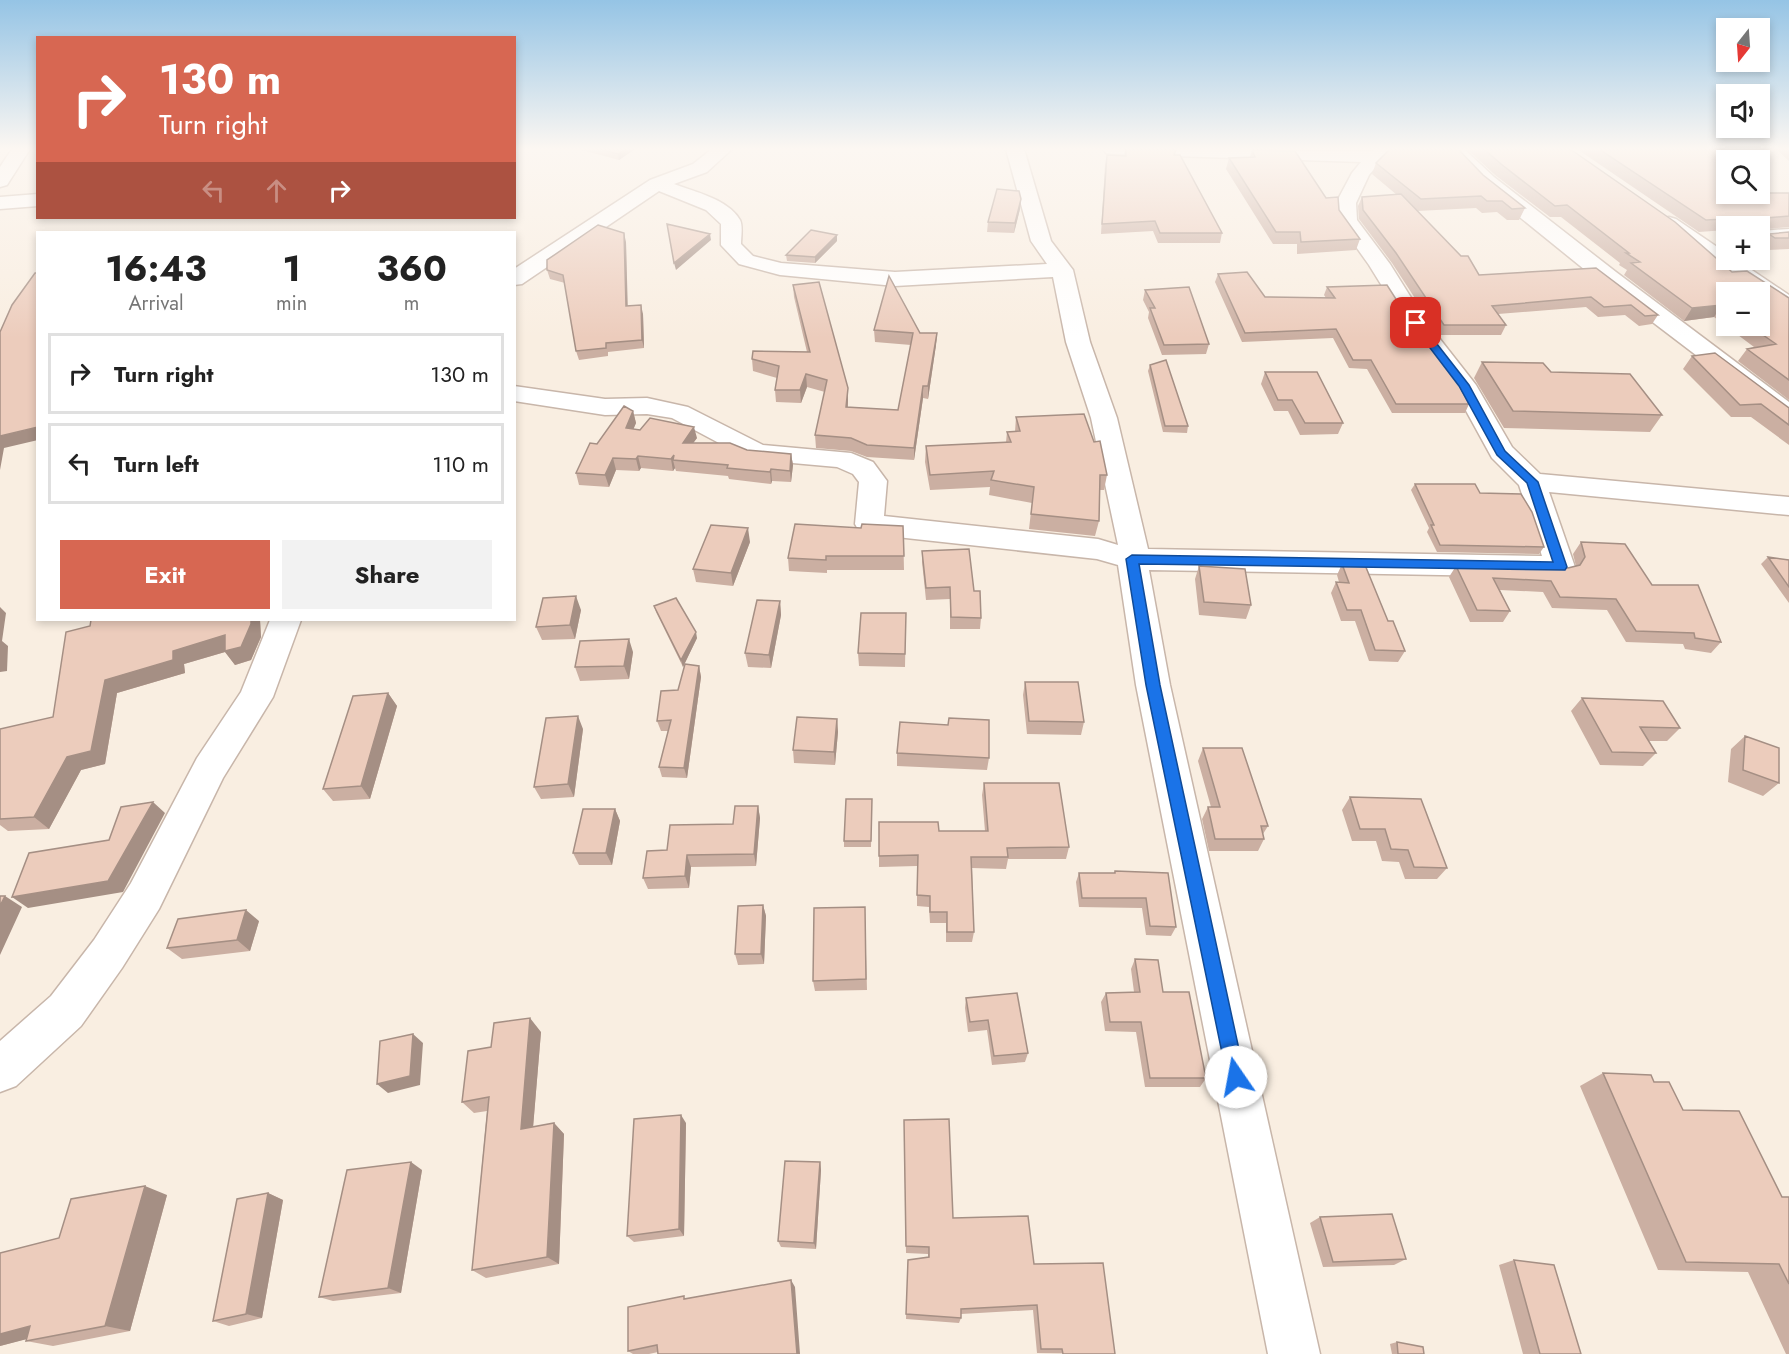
<!DOCTYPE html>
<meta charset="utf-8">
<style>
:root{--surface:#fff;--page:#f2f2f2;--text:#222;--muted:#767676;--line:#e0e0e0;--accent:#d76752}
body{margin:0;font-family:Jost,sans-serif;background:var(--page);color:var(--text);height:100vh;display:flex;flex-direction:column;font-size:22px;white-space:nowrap}
*{box-sizing:border-box;margin:0}
p{font-size:20px;color:var(--muted)}
.icon{flex:none;width:33px;height:33px;fill:none;stroke:currentColor;stroke-width:2;stroke-linecap:round;stroke-linejoin:round}
.map{position:relative;flex:1;overflow:hidden}
.panel{position:absolute;left:36px;top:231px;width:480px;height:390px;display:flex;flex-direction:column;background:var(--surface);border-radius:0px;box-shadow:0 3px 9px #0003}
.panel>*{flex:none}
.banner{position:absolute;left:36px;top:36px;width:480px;height:183px;border-radius:0px;box-shadow:0 3px 9px #0003;background:#d76752;color:#fff;overflow:hidden}
.needle{width:39px;rotate:197deg}
.fabs{position:absolute;left:1716px;top:18px;display:grid;gap:12px}
.fabs a{display:grid;place-items:center;width:54px;height:54px;border-radius:0px;background:var(--surface);box-shadow:0 3px 9px #0003;font-size:30px}
.pin{position:absolute;display:grid;place-items:center;width:51px;height:51px;color:#fff;margin:-26px;border-radius:12px;box-shadow:0 3px 9px #0006}
.me{position:absolute;width:66px;margin:-33px;rotate:348deg;stroke-linejoin:round;filter:drop-shadow(0 0 4px #0008)}
.turn{display:flex;align-items:center;gap:21px;height:126px;padding:0 24px;font-size:27px}
.turn .icon{width:78px;height:78px;stroke-width:2.5}
.turn b{display:block;font-size:42px;line-height:51px}
.lanes{display:flex;align-items:center;height:57px;padding:0 24px;background:#0003;justify-content:center;gap:30px;direction:ltr}
.lanes .off{opacity:.35}
.eta{display:flex;justify-content:space-evenly;align-items:center;height:102px;text-align:center}
.eta b{font-size:36px;font-weight:700;line-height:42px}
.action{display:flex;gap:12px;margin-top:auto;padding:12px 24px}
.action a{flex:1;height:69px;border-radius:0px;background:var(--accent);color:#fff;font-size:24px;font-weight:700;line-height:69px;text-align:center}
.action a+a{background:var(--page);color:var(--text)}
ul{padding:0;list-style:none}
li{display:flex;align-items:center;gap:18px;height:81px;margin:0 12px 9px;padding:0 12px;border:3px solid var(--line);border-radius:0px}
li div{flex:1}
li b{display:block;font-size:22px}
li em{font-style:normal}
.map>svg:first-child{display:block}
</style>
<div class="map">
<svg width="1789" height="1354" viewBox="0 0 1789 1354">
<rect width="100%" height="100%" fill="#f9eee1"/>
<g fill="none" stroke-linecap="round" stroke-linejoin="round">
<defs>
<path id="minor" d="M12 149H30L7 185 0 187V167Z
M712 149H732L707 172 674 184C695 192 728 199 740 220 743 226 741 237 741 244L753 256 781 263 895 272 1047 264 1031 241 1006 149H1024L1051 241 1073 270 1090 342 1117 418 1148 549 1542 556 1519 485 1492 458 1453 387 1408 328 1369 265 1337 220 1336 203 1352 173 1361 162 1112 154 1106 153 1103 149 1372 151 1376 149H1398L1381 161 1369 175 1356 203 1357 220 1390 264 1425 320 1476 385 1512 447 1540 474 1789 497V515L1549 492 1575 567 1571 574 1560 577 1149 570 1170 685 1320 1354H1268L1136 685 1118 565 1097 559 869 534 859 531 855 524 859 482 853 474 837 467 749 459 672 418 647 414 605 415 514 401V386L605 399 647 398 688 407 763 445 851 453 873 462 887 481 884 516 1098 539 1118 545 1091 418 1066 342 1053 277 895 286 780 275 739 264 721 245V224L706 210 659 191 522 284 514 285V269L650 180 693 164Z
M1445 149H1464L1494 177 1616 272 1789 402V422L1780 419 1600 282 1480 185Z
M38 194V206L0 209V197Z
M1669 217 1676 219 1726 253V260H1737L1789 295V312L1781 310 1760 295V292H1756L1662 227 1659 223 1662 219Z
M1789 229V241L1760 243V231Z
M270 620H301L273 697 223 778 159 909 122 968 81 1026 16 1086 0 1092V1041L51 996 94 940 131 883 197 758 241 692Z"/>
</defs>
<use href="#minor" stroke="#c8b6aa" stroke-width="3"/>
<use href="#minor" fill="#fff" fill-rule="evenodd"/>
</g>
<path fill="#cbafa2" fill-rule="evenodd" d="M578 149H635L619 160Z
M1125 149H1176L1174 155 1222 233 1220 243H1158L1153 231 1101 234 1105 165 1107 155 1124 156Z
M1467 149H1570L1732 272 1789 298V400L1738 361 1747 349 1754 347 1714 317 1684 321 1624 275 1627 270 1619 265 1620 263 1561 217H1550L1495 175ZM1726 292 1760 326H1726Z
M1577 149H1723L1726 194 1789 193V227L1766 229V231L1760 241V226H1726V230L1699 232Z
M1776 149H1789V161Z
M1252 150 1326 198 1339 210 1360 239 1356 250 1297 254V244H1273L1226 169 1229 158 1250 157Z
M1376 163 1483 175 1525 208 1519 220H1507L1497 212 1482 213 1476 208 1417 211 1479 275 1596 268 1658 315 1652 324 1639 326 1625 315 1598 317 1586 307 1498 314 1506 325 1501 335H1439L1392 263 1359 219 1358 206 1362 197 1397 195 1372 174Z
M1020 209 1014 233 987 232 988 222Z
M1789 232V249L1767 250 1761 245 1769 234Z
M837 241 815 263 787 261 786 255Z
M626 242 627 306 643 314 644 348 608 352V356L579 360 576 351 565 283 550 279 547 270Z
M1218 274 1265 297 1326 298 1324 295 1327 287 1410 321 1469 404 1465 413H1392L1367 369 1349 368 1333 338 1242 342 1215 282Z
M793 285 848 400V407L898 410 911 345 875 342 874 330 920 333H937L936 345 928 399 923 398 914 460 867 457 851 451 816 448 815 435 825 392 807 387 801 403 776 402 775 390 777 378 753 371 752 359 807 352 794 297Z
M1145 290 1209 344 1206 354 1162 355 1148 318 1149 312 1143 300Z
M1692 356 1789 408V445L1751 417H1731L1683 369Z
M1482 362 1551 372 1662 415 1650 432 1504 428 1474 378Z
M1150 365 1188 426 1187 433 1163 432 1148 371Z
M1265 372 1343 423 1338 434 1300 435 1288 411H1274L1261 384Z
M633 411 636 423 633 429 697 438 693 443 747 450 791 454 793 465 791 482 772 481 771 484 729 479 728 476 676 471 675 468 673 471 641 468 639 471 616 470 609 487 579 485 576 473 597 444Z
M1016 417 1107 475 1104 490H1100L1099 521 1095 536 1029 529 1032 503 989 495 990 487 930 490 925 462 926 446 1006 442 1007 432H1015Z
M1415 484 1480 493 1544 547 1539 554 1437 552 1427 532 1429 528 1411 490Z
M903 526 904 570H827V573L789 571 788 558 861 528Z
M750 542 733 586 696 582 693 569Z
M1581 542 1652 585 1721 642 1711 653 1685 649 1683 644 1626 642 1607 610 1552 608 1543 592 1500 590 1510 611 1503 622H1470L1449 577 1456 566 1568 568 1576 566 1573 554Z
M922 551 974 591 981 618 980 629H950V599L926 600 922 562Z
M1768 557 1789 560V603L1761 564Z
M1342 564 1388 621 1405 651 1398 662 1369 661 1355 621H1341L1331 593 1336 582H1339L1337 575Z
M1199 566 1251 605 1246 619 1199 615 1195 579Z
M780 601 781 615 771 668 748 667 745 653Z
M654 606 697 638 683 667 656 612Z
M581 610 575 639 542 640 536 627Z
M906 613 905 667 859 666 858 653Z
M91 620H260L261 637 251 660 235 665 225 652 184 664 185 673 117 693 105 764 81 770 49 829 8 831 0 825V729L53 717 90 626Z
M633 652 629 679 580 681 575 667Z
M699 666 701 677 687 778 662 777 659 767 668 731H661L657 721 678 690Z
M1025 682 1084 722 1081 735 1027 734 1023 695Z
M388 693 397 706 370 799 333 801 323 789Z
M1582 698 1680 728 1667 741H1648L1656 753 1643 766 1600 765 1571 711Z
M837 719 838 732 835 765 794 763 793 750Z
M583 729 574 797 541 799 534 787Z
M1745 736 1779 783 1763 796 1728 782 1731 749Z
M1203 748 1268 826 1263 834 1264 839 1258 851H1209L1202 819 1208 807H1211L1198 761Z
M897 753 989 758 987 770 897 766Z
M984 783 1069 847 1066 859H1008L1006 869 972 868 974 932 972 942H946V923H930L929 907 917 906V866L879 867V822L939 831H985L982 795Z
M1350 797 1447 868 1437 879H1405L1399 862 1382 861 1376 841H1352L1342 810Z
M872 799 871 847H844V841Z
M758 806 760 818 756 866 691 867 689 888 648 889 643 878 667 850 733 824Z
M615 809 620 821 612 865H579L573 853Z
M1115 871 1168 873 1176 927 1171 936 1146 935 1142 908 1079 907 1076 882 1079 873H1114Z
M763 905 766 916 764 964 738 965 735 954Z
M865 918 867 990 815 991 813 981Z
M259 921 250 951 182 959 167 948Z
M1135 959 1163 992 1206 1078 1200 1087H1145L1136 1032 1105 1031 1101 1002 1106 993 1134 992 1131 969Z
M966 998 1028 1053 1025 1062 992 1065 987 1030 968 1032 965 1008Z
M541 1032 533 1127 554 1123 564 1134 559 1264 486 1278 472 1270 487 1111 474 1113 462 1102 491 1047Z
M1603 1073 1654 1082 1683 1110 1782 1197H1789V1354H1786L1748 1272 1658 1270 1580 1086Z
M686 1123 684 1236 634 1242 627 1236Z
M904 1129 953 1218 1034 1264 1115 1354 1037 1353 1033 1310 961 1314V1318L959 1323 906 1319 908 1260 928 1257V1254L906 1253Z
M820 1162 821 1170 816 1249 781 1247 778 1241Z
M422 1170 401 1293 333 1301 319 1297Z
M268 1193 283 1200 262 1318 229 1326 213 1321Z
M167 1195 130 1331 53 1346 26 1341V1339L0 1346V1253L59 1238Z
M1320 1217 1406 1259 1394 1265 1323 1267 1310 1223Z
M1514 1260 1581 1354H1523L1499 1265Z
M795 1287 658 1352 649 1354H633L628 1351 688 1299Z
M1397 1342 1424 1354H1392L1390 1344Z"/>
<path fill="#a58f84" d="M625 149H635L619 160 618 154Z
M1021 199 1020 209 1014 233 1015 223Z
M624 233 626 242 628 315 626 306Z
M710 234 711 240 676 270 674 263Z
M837 235V241L815 263V257Z
M641 305 643 314 644 348 642 340Z
M1722 305 1714 317 1684 321 1692 308Z
M937 333 936 345 928 399V386Z
M806 374 807 387 801 403 800 390Z
M923 386V398L914 460V448Z
M848 388V400L847 419 846 407Z
M633 411 636 423 629 440 626 428Z
M38 427V440L4 448 0 470V436Z
M694 427 697 438 685 454 683 443Z
M791 454 793 465 791 482 790 471Z
M674 455 673 460 675 468 673 471 671 459Z
M638 456 641 468 639 471 636 459Z
M613 458 616 470 609 487 605 475Z
M771 469 772 481 771 484 770 472Z
M748 528 750 542 733 586 731 573Z
M576 596 581 610 575 639 570 625Z
M780 601 781 615 771 668 769 655Z
M0 607 6 613 2 641 8 646 7 671 0 672Z
M251 620H260L261 637 251 660 235 665 225 652 184 664 185 673 117 693 105 764 81 770 49 829 34 817 105 680 173 651Z
M696 632 697 638 683 667 681 660Z
M629 639 633 652 629 679 624 666Z
M699 666 701 677 687 778 684 768Z
M388 693 397 706 370 799 361 786Z
M578 716 583 729 574 797 568 784Z
M837 719 838 732 835 765 834 752Z
M153 802 165 813 123 892 28 908 12 897 108 881Z
M758 806 760 818 756 866 754 854Z
M615 809 620 821 612 865 606 853Z
M687 855 691 867 689 888 685 876Z
M5 896 22 907 0 955V906Z
M763 905 766 916 764 964 761 954Z
M246 910 259 921 250 951 237 940Z
M530 1018 541 1032 532 1140 521 1129Z
M413 1034 423 1043 420 1085 388 1093 377 1084Z
M681 1115 686 1123 684 1236 679 1229Z
M554 1123 564 1134 559 1264 547 1257Z
M411 1162 422 1170 401 1293 388 1288Z
M820 1162 821 1170 816 1249 814 1243Z
M145 1186 167 1195 130 1331 105 1326Z
M268 1193 283 1200 262 1318 246 1314Z
M791 1280 795 1287 800 1354H797Z
M30 1326 58 1331 0 1346V1334Z"/>
<path fill="#ecccbc" stroke="#a58f84" stroke-width="1.5" d="M599 149H625L618 154Z
M1126 149H1176L1174 155H1180L1222 233H1160L1155 221 1102 224 1107 155 1126 156Z
M1390 149H1458L1483 175 1525 208 1512 209 1502 201H1487L1481 196 1421 199 1376 163Z
M1484 149H1570L1675 222 1732 272 1747 271 1789 298V380L1747 349 1776 344 1750 326H1760V292H1726V308L1722 305 1692 308 1631 263 1640 262 1626 253H1629L1567 205 1555 206 1501 164Z
M1599 149H1723L1724 161H1726V194H1760V187L1770 193H1789V216L1766 218V231L1747 218 1706 220Z
M1252 150 1295 151 1326 198 1338 197 1339 210 1360 239 1301 242 1300 232H1276L1229 158 1255 157Z
M997 189 1019 191 1021 199 1015 223 988 222Z
M1401 194 1461 256H1468L1479 275 1596 268 1658 315 1645 316 1631 305 1604 307 1591 297 1492 306 1506 325H1444L1396 253 1363 210 1362 197Z
M667 224 710 234 674 263Z
M598 225 624 233 626 306 641 305 642 340 606 343V348L576 351 563 275 547 270V260Z
M811 230 837 235 815 257 786 255Z
M1789 232V238H1775L1769 234Z
M1247 272 1265 297 1335 298 1327 287 1387 285 1410 321 1456 379 1469 404H1396L1371 360H1353L1336 329 1245 333 1218 274Z
M35 273H38V427L0 436V332L12 305Z
M889 276 920 333H937L928 386H923L914 448 867 445 851 438 815 435 827 380 806 374 800 390H775L779 366 752 359 753 351 810 352 793 285 819 282 848 388 846 407 898 410 913 333 874 330Z
M1189 287 1209 344 1164 345 1150 308H1155L1145 290Z
M1715 353 1789 408V425L1761 404 1740 405 1692 356Z
M1166 360 1188 426H1165L1150 365Z
M1482 362 1543 363 1551 372 1630 374 1662 415 1513 411Z
M1265 372H1317L1343 423H1305L1292 400H1278Z
M624 406 633 411 626 428 640 430 650 418 694 427 683 443H730L747 450 791 454 790 471 771 469 770 472 727 468 728 465 673 460 674 455 671 459 638 456 636 459 613 458 605 475 576 473 590 443 597 444Z
M1084 414 1094 442 1100 441 1107 475H1100L1099 521 1031 514 1034 487 991 480 994 471 930 475 926 446 1011 442 1007 432 1020 431 1016 417Z
M1415 484H1475L1480 493 1521 494 1532 512 1544 547 1440 545 1431 525H1434Z
M795 524 861 528 862 524 903 526 904 556H826V560L788 558Z
M711 525 748 528 731 573 693 569Z
M1581 542 1625 544 1652 585H1698L1721 642 1695 638 1694 633 1636 631 1616 599 1560 597 1551 581 1493 578 1510 611 1477 610 1456 566 1568 568 1580 565 1585 557Z
M969 549 974 591H980L981 618 951 617 950 587 926 588 922 551Z
M1768 557 1789 560V587Z
M1342 564 1365 565 1388 621H1393L1405 651 1375 650 1361 610H1347L1336 582 1349 583Z
M1199 566 1245 569 1251 605 1204 602Z
M576 596 570 625 536 627 543 598Z
M676 598 696 632 681 660 654 606Z
M757 600 780 601 769 655 745 653Z
M861 613H906L905 654 858 653Z
M91 620H251V624L241 647 225 651V635L173 651V660L105 680 91 751 67 757 34 817 0 819V729L53 717 66 632 90 626Z
M629 639 624 666 575 667 580 641Z
M685 664 699 666 684 768 659 767 671 720 657 721 661 691 678 690Z
M1025 682H1078L1084 722 1029 721Z
M388 693 361 786 323 789 353 696Z
M1582 698 1663 701 1680 728 1640 727 1656 753 1612 752Z
M578 716 568 784 534 787 546 718Z
M797 717 837 719 834 752 793 750Z
M949 718 989 720V758L897 753 900 722 948 725Z
M1745 736 1779 748V783L1743 770Z
M1203 748H1242L1268 826H1261L1264 839H1215L1208 807H1220Z
M984 783H1059L1069 847 1007 848 1008 857H971L974 932H947V912H930V896L917 895 918 855 879 856V822H938L939 831H988Z
M1350 797 1421 799 1447 868 1414 867 1408 850 1391 849 1385 829H1360Z
M846 799H872L871 841H844Z
M153 802 108 881 12 897 29 853 109 840 121 807Z
M735 806H758L754 854 687 855 685 876 643 878 647 851 667 850 670 825 733 824Z
M583 809H615L606 853H573Z
M1115 871 1168 873 1176 927 1150 926 1146 898H1082L1079 873H1115Z
M0 896H5L0 906Z
M763 905 761 954H735L738 906Z
M865 907 866 979 813 981 814 908Z
M246 910 237 940 167 948 178 919Z
M1135 959 1158 960 1163 992H1189L1206 1078H1150L1141 1022H1110L1106 993 1140 992Z
M1017 993 1028 1053 994 1056 988 1020 970 1022 966 998Z
M530 1018 521 1129 554 1123 547 1257 472 1270 489 1097 462 1102 468 1051 491 1047 494 1023Z
M413 1034 410 1076 377 1084 380 1041Z
M1603 1073 1651 1075 1654 1082H1669L1683 1110 1739 1111 1782 1197H1789V1284L1779 1264 1686 1262Z
M681 1115 679 1229 627 1236 634 1119Z
M949 1119 953 1218 1028 1216 1034 1264 1103 1263 1115 1354H1063L1062 1349H1041L1037 1305 961 1309V1318L906 1314 908 1260 929 1257V1247L906 1246 904 1120Z
M785 1161 820 1162 814 1243 778 1241Z
M411 1162 388 1288 319 1297 347 1170Z
M145 1186 105 1326 26 1341 30 1326 0 1334V1253L59 1238 71 1199Z
M268 1193 246 1314 213 1321 237 1199Z
M1392 1214 1406 1259 1333 1262 1320 1217Z
M1514 1260 1554 1265 1581 1354H1540Z
M791 1280 797 1354H658L657 1345 628 1351V1307L684 1296V1299Z
M1397 1342 1423 1347 1424 1354H1398Z"/>
<linearGradient id="sky" x2="0" y2="1"><stop stop-color="#95c4e5"/><stop offset="0.44" stop-color="#fcf7f2"/><stop offset="1" stop-color="#fcf7f2" stop-opacity="0"/></linearGradient>
<rect width="1789" height="338" fill="url(#sky)"/>
<path fill="#1a73e8" stroke="#114b97" stroke-width="1.5" d="M1416 320 1419 321 1469 385 1505 451 1538 482 1567 567 1565 570 1139 564 1160 685 1245 1077 1242 1084 1236 1086 1229 1084 1227 1077 1146 685 1126 559 1132 555 1553 562 1527 483 1497 455 1459 386 1411 323Z"/>
</svg>
<div class="fabs">
<a><svg class="needle" viewBox="-14 -14 28 28"><path d="M0-13l5 13h-10z" fill="#e53935"/><path d="M0 13l5-13h-10z" fill="#767676"/></svg></a>
<a><svg class="icon" aria-label="sound" viewBox="0 0 24 24"><path d="M4 9h4l5-4v14l-5-4H4zM17 9q2 3 0 6"/></svg></a>
<a><svg class="icon" aria-label="search" viewBox="0 0 24 24"><circle cx="10" cy="10" r="6"/><path d="M15 15l6 6"/></svg></a>
<a>+</a>
<a>−</a>
</div>
<div class="pin" style="left:1416px;top:323px;background:#d93025"><svg class="icon" aria-label="arrive" viewBox="0 0 24 24"><path d="M6 21V4h12l-3 4 3 4H6"/></svg></div>
<svg class="me" style="left:1236px;top:1077px" viewBox="-20 -20 40 40"><circle r="19" fill="#fff"/><path d="M0-13L10 11 0 6-10 11z" fill="#1a73e8"/></svg>
<div class="banner">
<div class="turn"><svg class="icon" aria-label="right" viewBox="0 0 24 24"><path d="M7 20v-9h11M14 6l5 5-5 5"/></svg><div><b>130 m</b>Turn right</div></div>
<div class="lanes"><svg class="icon off" aria-label="left" viewBox="0 0 24 24"><path d="M17 20v-9H6M10 6l-5 5 5 5"/></svg><svg class="icon off" aria-label="ahead" viewBox="0 0 24 24"><path d="M12 20V5M6 11l6-6 6 6"/></svg><svg class="icon" aria-label="right" viewBox="0 0 24 24"><path d="M7 20v-9h11M14 6l5 5-5 5"/></svg></div>
</div>
<section class="panel">
<div class="eta">
<div><b>16:43</b><p>Arrival</p></div>
<div><b>1</b><p>min</p></div>
<div><b>360</b><p>m</p></div>
</div>
<ul>
<li><svg class="icon" aria-label="right" viewBox="0 0 24 24"><path d="M7 20v-9h11M14 6l5 5-5 5"/></svg><div><b>Turn right</b></div><em>130 m</em></li>
<li><svg class="icon" aria-label="left" viewBox="0 0 24 24"><path d="M17 20v-9H6M10 6l-5 5 5 5"/></svg><div><b>Turn left</b></div><em>110 m</em></li>
</ul>
<div class="action"><a>Exit</a><a>Share</a></div>
</section>
</div>
